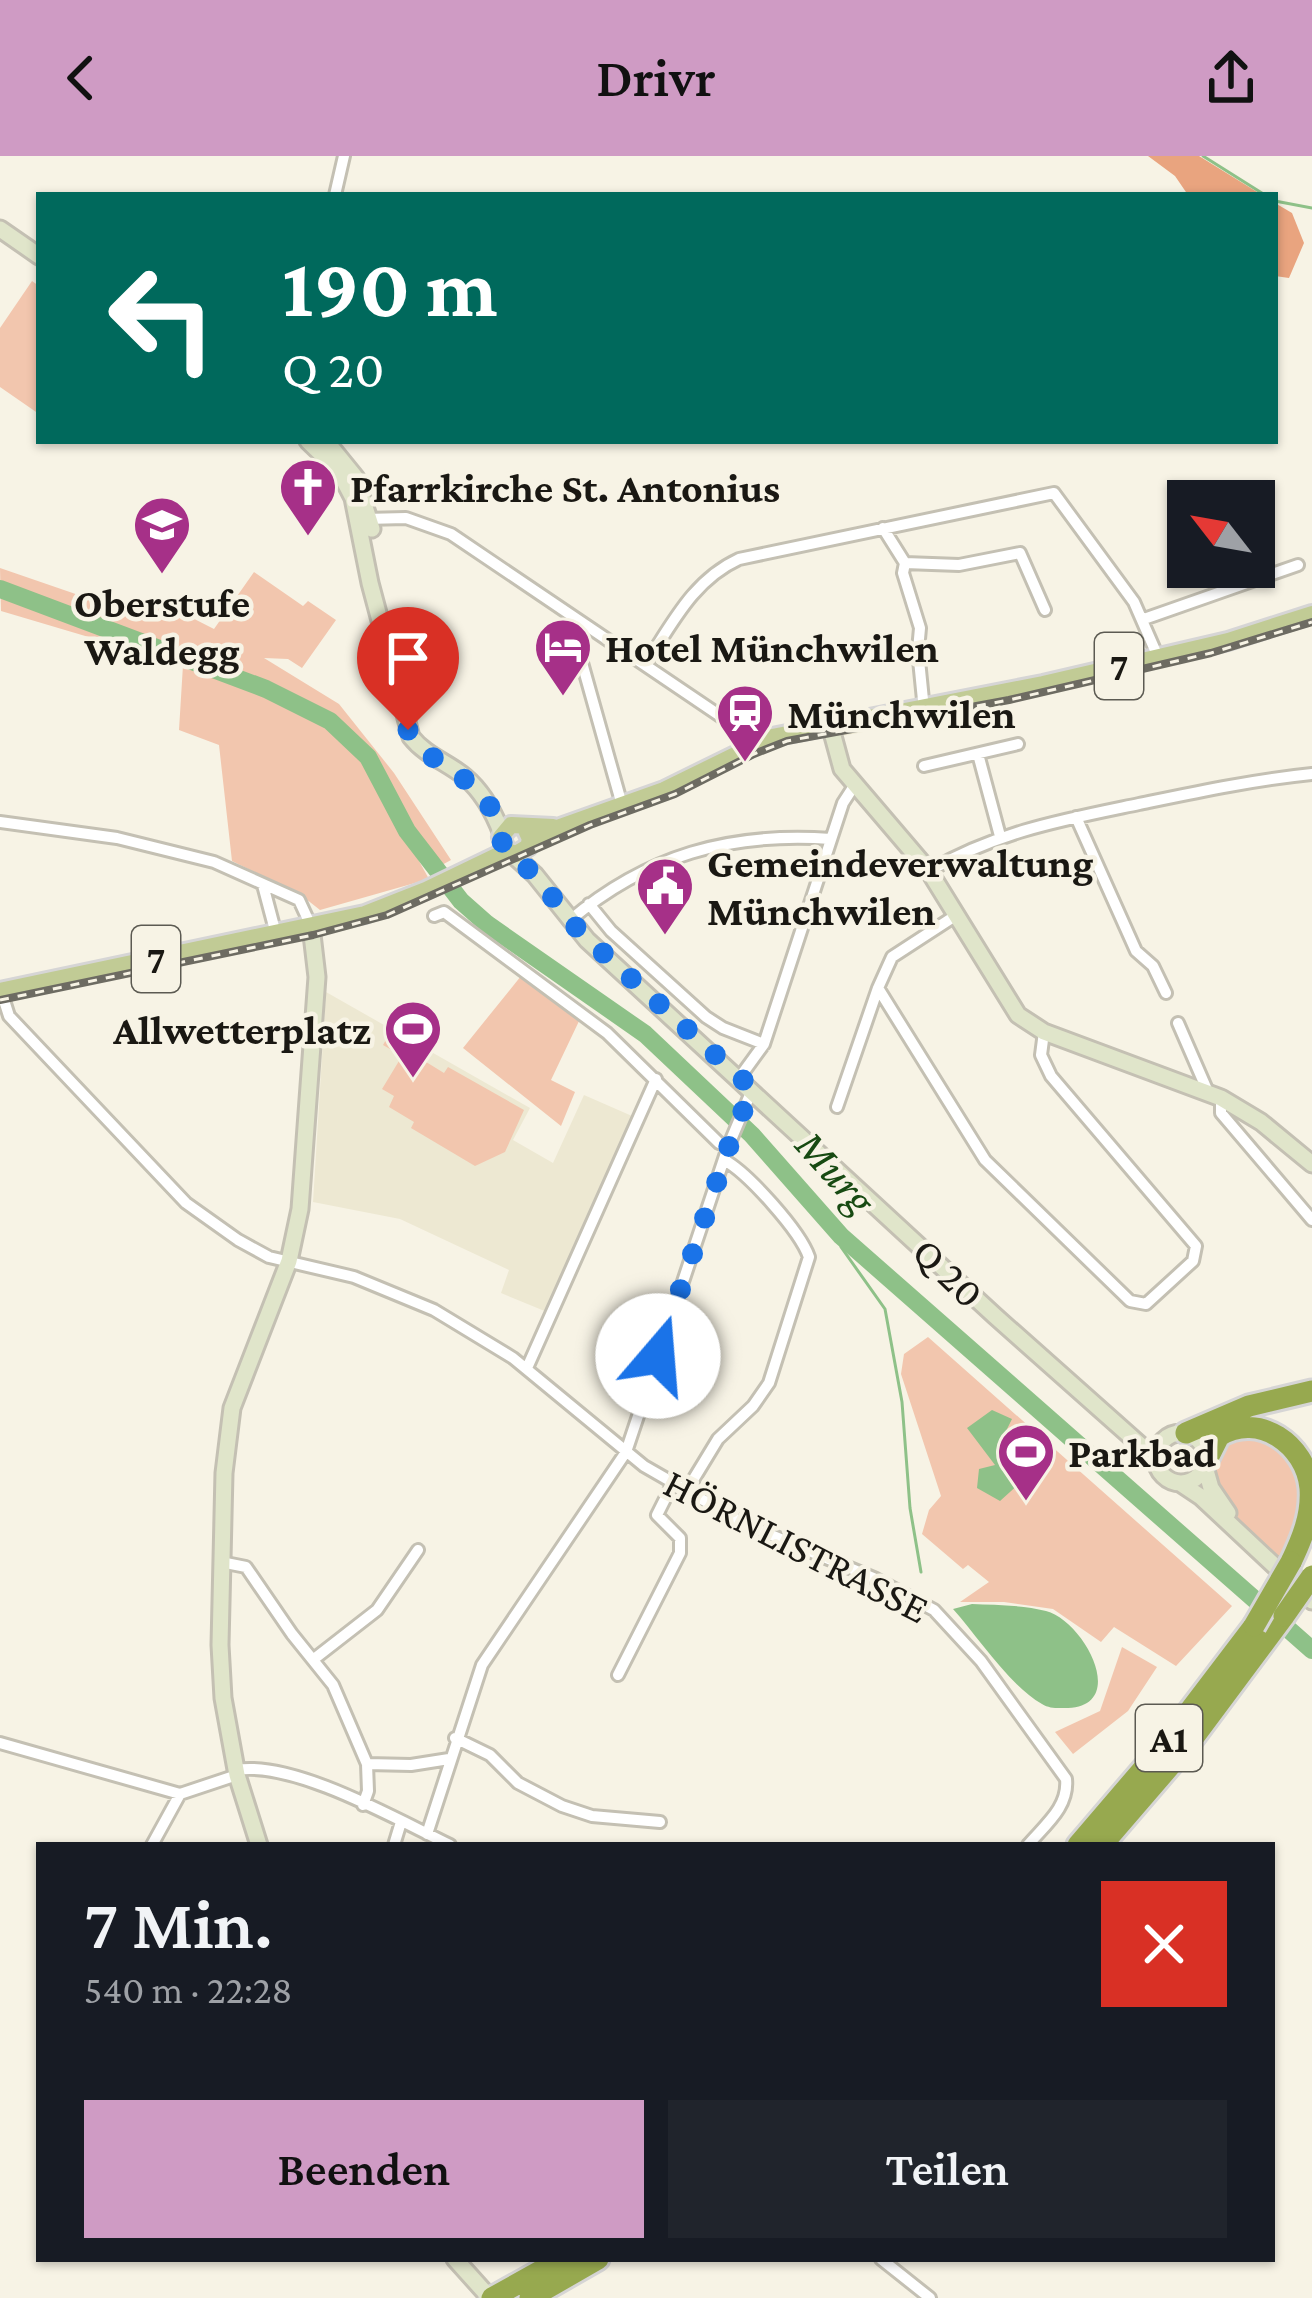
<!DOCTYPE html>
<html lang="de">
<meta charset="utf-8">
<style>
:root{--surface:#171b24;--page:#20242c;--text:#f1f3f6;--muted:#9ea1a6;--accent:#cf9bc4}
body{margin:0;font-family:"Crimson Pro",serif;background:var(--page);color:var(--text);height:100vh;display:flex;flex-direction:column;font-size:45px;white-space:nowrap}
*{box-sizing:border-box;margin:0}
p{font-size:39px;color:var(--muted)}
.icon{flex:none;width:66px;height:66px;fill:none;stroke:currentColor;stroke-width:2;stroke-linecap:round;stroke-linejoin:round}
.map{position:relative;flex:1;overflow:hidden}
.details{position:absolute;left:36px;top:1686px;width:1239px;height:420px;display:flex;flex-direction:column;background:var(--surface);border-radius:0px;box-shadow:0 3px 9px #0004}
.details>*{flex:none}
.hud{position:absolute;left:36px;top:36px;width:1242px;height:252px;border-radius:0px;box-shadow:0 3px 9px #0004;background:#00695c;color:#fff;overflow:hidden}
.needle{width:78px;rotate:301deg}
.controls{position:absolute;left:1167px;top:324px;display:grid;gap:24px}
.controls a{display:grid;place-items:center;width:108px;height:108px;border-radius:0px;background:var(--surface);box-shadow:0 3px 9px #0004;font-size:60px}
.pin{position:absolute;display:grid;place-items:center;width:102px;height:102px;color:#fff;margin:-123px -51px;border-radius:50% 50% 50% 0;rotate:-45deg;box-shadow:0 0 12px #0007}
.pin .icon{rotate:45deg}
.me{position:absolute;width:132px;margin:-66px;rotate:18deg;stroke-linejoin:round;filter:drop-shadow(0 0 9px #0008)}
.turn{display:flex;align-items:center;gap:42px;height:252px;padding:0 48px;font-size:54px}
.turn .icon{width:156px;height:156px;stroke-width:2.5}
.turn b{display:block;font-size:84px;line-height:102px}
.round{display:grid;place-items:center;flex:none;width:126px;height:126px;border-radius:0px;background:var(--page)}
.head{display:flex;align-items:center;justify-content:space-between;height:204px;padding:0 48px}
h1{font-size:72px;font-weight:600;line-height:90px}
.button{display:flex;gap:24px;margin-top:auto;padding:24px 48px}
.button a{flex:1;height:138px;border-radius:0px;background:var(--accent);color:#111;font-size:48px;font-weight:600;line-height:138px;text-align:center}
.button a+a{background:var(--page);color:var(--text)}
header{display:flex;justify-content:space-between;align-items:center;height:156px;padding:0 48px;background:var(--accent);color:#111;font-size:54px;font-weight:600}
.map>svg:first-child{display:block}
</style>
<header><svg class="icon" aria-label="back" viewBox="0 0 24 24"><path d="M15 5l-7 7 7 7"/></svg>Drivr<svg class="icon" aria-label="share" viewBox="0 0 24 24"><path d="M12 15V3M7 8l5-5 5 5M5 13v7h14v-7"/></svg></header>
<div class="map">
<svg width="1312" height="2142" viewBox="0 0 1312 2142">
<rect width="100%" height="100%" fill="#f7f3e5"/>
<path fill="#ede8d2" d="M1312 464V470L1214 499 947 561 841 580 845 573Z
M435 736 437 741 351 773 0 847V840Z
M326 836 530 952 513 984 553 1007 584 939 632 960 547 1156 501 1137 509 1114 400 1063 313 1046Z"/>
<path fill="#f2c6ae" d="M32 125 39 130V258L0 231V172Z
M0 412 125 455 151 441 214 473 254 416 303 450 308 445 336 464 302 512 288 503 264 502 339 548 394 617 451 704 429 716 369 615 429 723 320 754 301 739 232 705 219 589 179 574 183 509 1 455Z
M521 820 580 863 551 924 575 936 561 970 463 892Z
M387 882 444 917 448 911 524 954 505 996 475 1010 411 972 414 966 389 951 394 940 382 933 402 900 383 889Z
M928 1181 1232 1450 1176 1510 1114 1471 1101 1486 1053 1453 1004 1446H960L989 1426 968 1409 963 1413 922 1378 929 1354 941 1340 901 1218 904 1198Z
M1253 1277 1285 1292 1306 1339 1281 1408C1245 1371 1193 1337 1225 1284Z
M1122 1491 1157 1511 1128 1555 1073 1598 1055 1576 1100 1555Z"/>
<path fill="#e9a47f" d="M1148 0H1199L1262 39H1188L1175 20Z
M1275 47 1292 57 1304 87 1289 122 1275 120Z"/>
<path fill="#8ec188" d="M992 1254 1012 1263 1005 1277 1033 1315 1000 1345 977 1332 979 1313 995 1309 967 1272Z
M972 1448C995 1449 1023 1449 1046 1455 1084 1465 1129 1549 1068 1552 1058 1552 1050 1553 1042 1548 1010 1530 978 1481 953 1453Z"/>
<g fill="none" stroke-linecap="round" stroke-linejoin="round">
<path stroke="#8ec188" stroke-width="3" d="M1203 0 1265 39
M1275 45 1312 52
M844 1082 841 1091 885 1153 902 1246 910 1352 921 1416"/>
<path stroke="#8ec188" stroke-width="18" d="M0 433 266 533 330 565 368 601 407 675 461 745 487 768 645 878 752 979 841 1080 1312 1494"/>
<defs>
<path id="street" d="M335 39 344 0
M365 363 406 362 451 378 741 574 753 589
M883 372 905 407 903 417 920 472 918 494 924 554
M905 407 959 409 1020 397 1045 454
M1144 463 1298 409
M585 469 579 480V496L622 649
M645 509C672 468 693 424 739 403L1054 337 1134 446 1158 501
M978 598 1000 680
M924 610 1018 588
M1076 661 1136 795 1153 810 1166 837
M0 666 117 682 214 706 299 744 311 770
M929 715C999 675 1062 664 1139 648 1197 636 1253 624 1312 618
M263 729 276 778
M589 748 611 775 706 861 723 872 764 888
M434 760 444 756 607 877 719 987 728 991
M955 760 892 801 878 832 985 1004 1130 1145 1146 1148 1193 1105 1196 1090 1051 920 1041 899 1044 876
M569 765C647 699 730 676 831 683
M1 835 9 860 186 1047 238 1084 269 1101 354 1121 434 1154 513 1202 644 1310 745 1368 876 1423 934 1454 981 1505 1066 1623C1069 1651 1045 1669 1028 1689
M1178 867 1208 936
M740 921 764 888 843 647 854 630
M1221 942V957L1312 1064
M837 951 878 832
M527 1212 656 923
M687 1334 718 1283 753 1250 769 1227 809 1101C800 1075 748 1017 724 1004
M221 1406 246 1411 292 1478 333 1529 367 1608 368 1635 363 1649
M314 1503 377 1454 418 1394
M618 1519 680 1397V1382L657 1359 673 1327
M455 1582 490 1599 518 1627 562 1650 592 1660 660 1666
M0 1587 180 1638
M367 1608 411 1609 449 1603
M236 1614C293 1604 396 1663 450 1689
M427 1678 482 1509 626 1296 728 991 752 934
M152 1689 180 1638 237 1619
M394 1689 401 1666
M881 2103 930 2142"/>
<path id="secondary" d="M0 73 39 100
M308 285 339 315 353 342 370 427 411 581C426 600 447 606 465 621 483 636 494 657 502 678
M326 285 356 322 372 373
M830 569 842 613 929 715 1018 859 1044 876 1221 942 1261 966 1312 1008
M511 697 535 719 587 784 995 1160 1156 1303
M1156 1302a25 25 0 1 1 50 0a25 25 0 1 1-50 0Z
M1205 1311 1211 1332 1228 1357
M1180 1327 1201 1341 1312 1445
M259 1689 237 1619 223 1542 220 1489 224 1317 232 1252 289 1105 300 1053 317 821 311 770
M455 2103 490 2142"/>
<path id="primary" d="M525 672 530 683 528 691 516 698 507 695 501 681 511 669 553 671
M529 687 560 671 664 634 772 581 1043 528 1228 485 1312 458
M0 835 365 758 426 734 507 695"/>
<path id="highway" d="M1186 1277 1249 1250 1312 1235
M1207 1304 1219 1280C1259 1255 1306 1289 1310 1332 1312 1359 1302 1383 1291 1406
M1078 1689 1162 1591 1254 1470
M1102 1689 1188 1589 1284 1460
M492 2142 562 2103
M530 2142 598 2103"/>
</defs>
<use href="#street" stroke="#c4c0b3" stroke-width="16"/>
<use href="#secondary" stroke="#c4c0b3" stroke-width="21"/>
<use href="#primary" stroke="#d6d5d5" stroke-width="22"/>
<use href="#highway" stroke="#d6d5d5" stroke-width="27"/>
<use href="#street" stroke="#fff" stroke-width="10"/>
<use href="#secondary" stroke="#e0e5ca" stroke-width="15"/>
<use href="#primary" stroke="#c1cb95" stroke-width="16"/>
<use href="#highway" stroke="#97a94f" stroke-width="21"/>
<defs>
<path id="rail" d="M0 844 313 779 387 759 590 669 675 638 754 598 787 585 1009 544 1211 497 1312 466"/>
</defs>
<use href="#rail" stroke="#6d6b62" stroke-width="8"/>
<use href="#rail" stroke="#f7f3e5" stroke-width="3" stroke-dasharray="9" stroke-linecap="butt"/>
<defs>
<path id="highway-bridge" d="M1284 1460 1312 1420
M1254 1470 1291 1406"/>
</defs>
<use href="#highway-bridge" stroke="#d6d5d5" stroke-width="27" stroke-linecap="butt"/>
<use href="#highway-bridge" stroke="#97a94f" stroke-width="21"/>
</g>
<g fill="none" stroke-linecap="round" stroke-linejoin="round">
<path stroke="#1a73e8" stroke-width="21" stroke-dasharray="0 37.8" d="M408 574 425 596 474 630 491 652 504 692 535 719 579 775 753 933 734 975 658 1200"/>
</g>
<defs>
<symbol id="church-pin" viewBox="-11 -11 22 30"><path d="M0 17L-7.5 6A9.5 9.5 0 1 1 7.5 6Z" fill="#a63088" stroke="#f7f3e5"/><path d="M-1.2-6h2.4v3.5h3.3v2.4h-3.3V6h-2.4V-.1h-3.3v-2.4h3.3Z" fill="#fff"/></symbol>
<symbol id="school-pin" viewBox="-11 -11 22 30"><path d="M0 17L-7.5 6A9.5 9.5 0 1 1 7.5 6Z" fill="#a63088" stroke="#f7f3e5"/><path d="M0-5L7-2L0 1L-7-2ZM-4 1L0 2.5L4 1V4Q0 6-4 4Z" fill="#fff"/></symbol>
<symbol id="hotel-pin" viewBox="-11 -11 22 30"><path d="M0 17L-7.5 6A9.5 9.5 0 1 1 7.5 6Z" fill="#a63088" stroke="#f7f3e5"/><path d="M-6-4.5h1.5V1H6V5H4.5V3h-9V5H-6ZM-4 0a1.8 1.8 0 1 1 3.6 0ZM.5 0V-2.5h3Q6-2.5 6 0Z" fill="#fff"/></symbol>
<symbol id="station-pin" viewBox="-11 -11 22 30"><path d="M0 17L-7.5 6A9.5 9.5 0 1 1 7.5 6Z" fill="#a63088" stroke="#f7f3e5"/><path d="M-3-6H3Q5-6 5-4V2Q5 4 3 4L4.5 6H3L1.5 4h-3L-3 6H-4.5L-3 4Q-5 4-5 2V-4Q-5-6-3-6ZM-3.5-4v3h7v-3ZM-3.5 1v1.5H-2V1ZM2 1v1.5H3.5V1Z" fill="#fff"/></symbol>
<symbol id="civic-pin" viewBox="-11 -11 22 30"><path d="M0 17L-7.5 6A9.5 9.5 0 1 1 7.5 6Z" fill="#a63088" stroke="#f7f3e5"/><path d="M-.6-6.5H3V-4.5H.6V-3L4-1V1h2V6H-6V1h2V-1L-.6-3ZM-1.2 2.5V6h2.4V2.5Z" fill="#fff"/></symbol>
<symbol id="stadium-pin" viewBox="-11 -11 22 30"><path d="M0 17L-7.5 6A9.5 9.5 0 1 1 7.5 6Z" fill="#a63088" stroke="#f7f3e5"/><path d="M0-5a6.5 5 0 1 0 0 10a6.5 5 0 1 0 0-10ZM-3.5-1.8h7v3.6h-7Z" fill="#fff"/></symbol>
</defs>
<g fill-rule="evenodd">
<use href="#church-pin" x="275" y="298" width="66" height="90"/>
<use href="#school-pin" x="129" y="336" width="66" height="90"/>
<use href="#hotel-pin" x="530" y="458" width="66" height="90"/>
<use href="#station-pin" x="712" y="524" width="66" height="90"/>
<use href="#civic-pin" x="632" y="697" width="66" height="90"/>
<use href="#stadium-pin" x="380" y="840" width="66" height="90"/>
<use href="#stadium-pin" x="993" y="1263" width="66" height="90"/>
</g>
<g text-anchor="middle" stroke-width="9" stroke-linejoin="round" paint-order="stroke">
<g fill="#f7f3e5" stroke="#5c5a52" stroke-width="3">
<rect x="1095" y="477" width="48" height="66" rx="9"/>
<rect x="132" y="770" width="48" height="66" rx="9"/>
<rect x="1136" y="1549" width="66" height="66" rx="9"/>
</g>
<g font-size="39" font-weight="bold" fill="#1a1813">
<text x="1119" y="524">7</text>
<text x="156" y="817">7</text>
<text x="1169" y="1596">A1</text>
</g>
<g font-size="42" font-weight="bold" fill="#1a1813" stroke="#f7f3e5" text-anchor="start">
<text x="350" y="346">Pfarrkirche St. Antonius</text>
<text x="162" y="461" text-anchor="middle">Oberstufe<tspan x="162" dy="48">Waldegg</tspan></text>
<text x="605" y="506">Hotel Münchwilen</text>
<text x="787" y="572">Münchwilen</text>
<text x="707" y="721">Gemeindeverwaltung<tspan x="707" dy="48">Münchwilen</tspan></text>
<text x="371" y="888" text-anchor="end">Allwetterplatz</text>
<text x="1068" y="1311">Parkbad</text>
</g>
<g font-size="42" fill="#1a1813" stroke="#f7f3e5">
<text transform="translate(949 1116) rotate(44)" y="15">Q 20</text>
<text transform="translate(797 1389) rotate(27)" y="15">HÖRNLISTRASSE</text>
</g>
<g font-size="45" font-style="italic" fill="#174a12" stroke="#f7f3e5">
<text transform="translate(837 1015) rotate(48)" y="16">Murg</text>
</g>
</g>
</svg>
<div class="controls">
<a><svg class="needle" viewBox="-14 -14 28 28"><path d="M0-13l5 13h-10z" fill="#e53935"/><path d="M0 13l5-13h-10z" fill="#9ea1a6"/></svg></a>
</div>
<div class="pin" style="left:408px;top:574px;background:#d93025"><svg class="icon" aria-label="arrive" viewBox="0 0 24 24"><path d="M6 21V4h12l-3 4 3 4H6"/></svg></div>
<svg class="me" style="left:658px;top:1200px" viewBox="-20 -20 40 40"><circle r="19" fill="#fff"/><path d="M0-13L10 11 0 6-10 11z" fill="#1a73e8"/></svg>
<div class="hud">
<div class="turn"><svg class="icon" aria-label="left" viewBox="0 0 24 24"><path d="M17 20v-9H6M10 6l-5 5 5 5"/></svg><div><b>190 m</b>Q 20</div></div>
</div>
<section class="details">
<div class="head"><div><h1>7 Min.</h1><p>540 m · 22:28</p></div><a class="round" style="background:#d93025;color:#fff"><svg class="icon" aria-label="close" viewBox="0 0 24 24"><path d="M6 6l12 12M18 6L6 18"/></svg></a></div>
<div class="button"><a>Beenden</a><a>Teilen</a></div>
</section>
</div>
